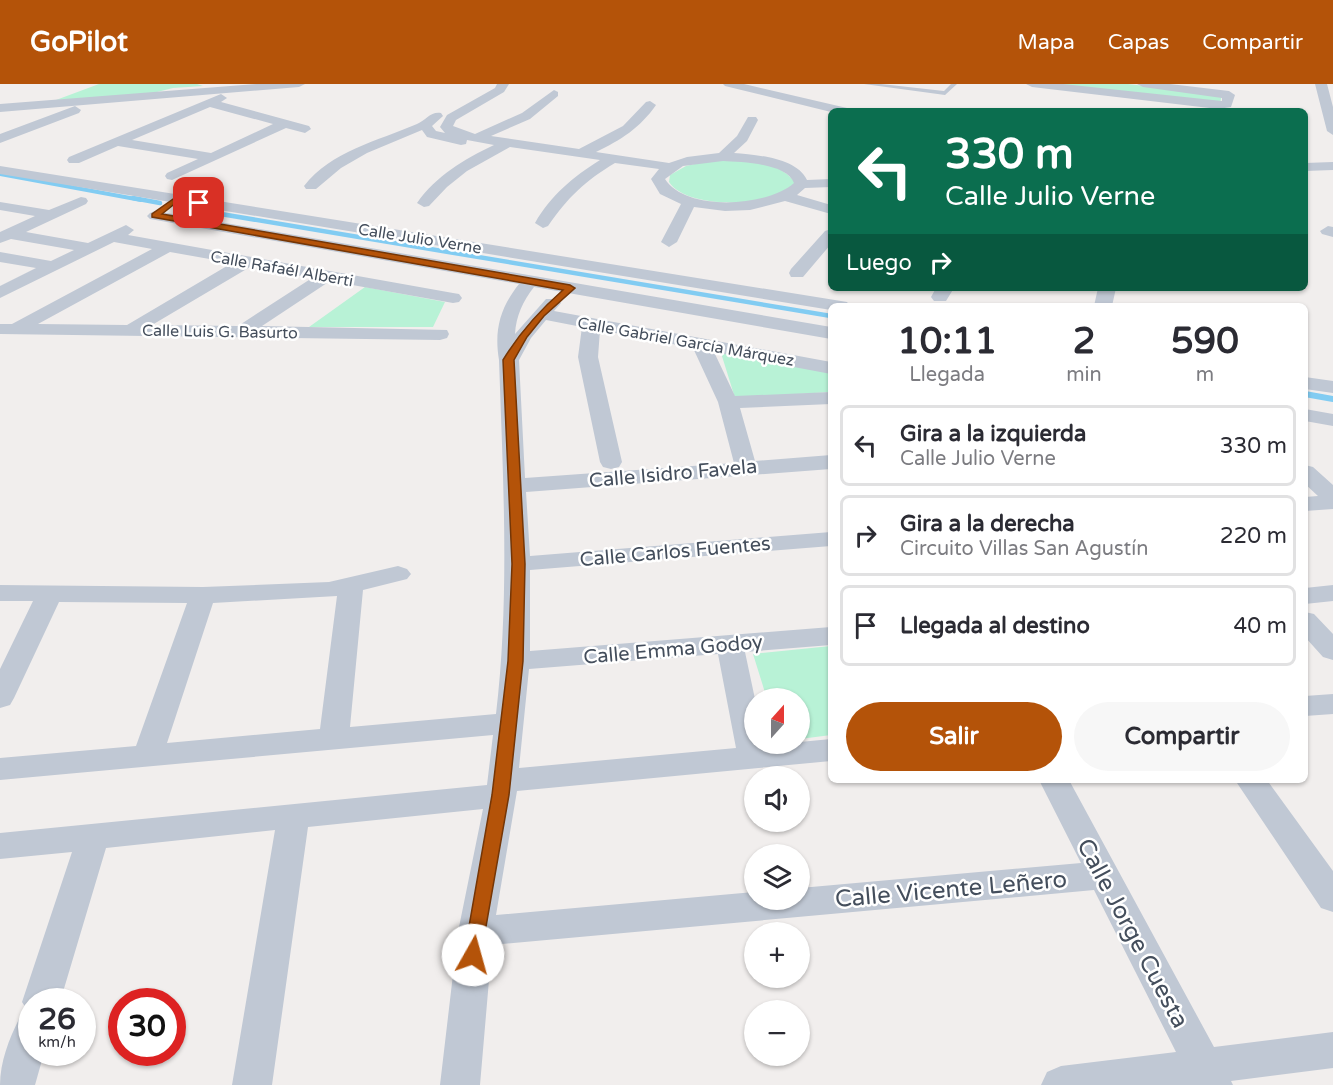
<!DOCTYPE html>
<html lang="es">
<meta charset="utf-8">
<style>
:root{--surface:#fff;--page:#f7f7f7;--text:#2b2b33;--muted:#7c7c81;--line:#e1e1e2;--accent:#b45309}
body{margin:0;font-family:"Varela Round",sans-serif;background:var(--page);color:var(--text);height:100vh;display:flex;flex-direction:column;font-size:22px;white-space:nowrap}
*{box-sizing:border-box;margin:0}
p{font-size:20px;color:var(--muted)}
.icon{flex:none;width:33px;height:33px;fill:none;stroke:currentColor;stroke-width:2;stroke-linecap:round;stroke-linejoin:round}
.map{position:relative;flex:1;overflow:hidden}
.sheet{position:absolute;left:828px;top:219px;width:480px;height:480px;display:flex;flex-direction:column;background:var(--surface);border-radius:9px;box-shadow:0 2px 4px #0004}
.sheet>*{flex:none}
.hud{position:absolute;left:828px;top:24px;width:480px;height:183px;border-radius:9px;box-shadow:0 2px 4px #0004;background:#0b6e4f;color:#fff;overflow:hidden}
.needle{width:39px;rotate:21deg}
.controls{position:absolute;left:744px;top:604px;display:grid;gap:12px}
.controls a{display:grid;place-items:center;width:66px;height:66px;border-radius:50%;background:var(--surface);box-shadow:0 2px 4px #0004;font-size:30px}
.speed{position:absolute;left:18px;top:904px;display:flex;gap:12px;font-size:30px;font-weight:700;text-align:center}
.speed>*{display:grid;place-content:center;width:78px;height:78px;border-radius:50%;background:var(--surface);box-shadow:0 2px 4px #0004;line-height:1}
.speed small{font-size:15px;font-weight:400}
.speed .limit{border:9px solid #d22;background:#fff;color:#111}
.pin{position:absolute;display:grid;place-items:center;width:51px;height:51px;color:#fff;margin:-26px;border-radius:12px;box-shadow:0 3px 9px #0006}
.me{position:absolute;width:66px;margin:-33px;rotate:7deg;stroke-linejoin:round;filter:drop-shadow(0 0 4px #0008)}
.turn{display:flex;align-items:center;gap:21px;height:126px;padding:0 18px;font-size:27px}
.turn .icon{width:78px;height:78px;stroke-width:2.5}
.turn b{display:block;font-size:42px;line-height:51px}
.then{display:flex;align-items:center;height:57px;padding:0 18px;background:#0003;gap:12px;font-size:22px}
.eta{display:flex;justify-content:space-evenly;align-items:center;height:102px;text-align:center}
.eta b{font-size:36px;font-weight:700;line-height:42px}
.cta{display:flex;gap:12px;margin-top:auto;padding:12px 18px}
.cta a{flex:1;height:69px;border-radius:36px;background:var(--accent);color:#fff;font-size:24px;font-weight:700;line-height:69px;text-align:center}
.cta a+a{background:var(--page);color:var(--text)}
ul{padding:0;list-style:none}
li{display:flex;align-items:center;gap:18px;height:81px;margin:0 12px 9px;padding:0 6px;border:3px solid var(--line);border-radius:9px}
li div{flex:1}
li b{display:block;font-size:22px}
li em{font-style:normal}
header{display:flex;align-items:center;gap:36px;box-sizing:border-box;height:84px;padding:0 30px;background:var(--accent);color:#fff}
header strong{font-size:28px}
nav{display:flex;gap:33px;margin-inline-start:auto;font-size:21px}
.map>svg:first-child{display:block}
</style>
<header>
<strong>GoPilot</strong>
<nav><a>Mapa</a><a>Capas</a><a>Compartir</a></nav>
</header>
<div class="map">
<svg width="1333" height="1001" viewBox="0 0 1333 1001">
<rect width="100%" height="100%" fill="#f1eeed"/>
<path fill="#b8f2d6" d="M99 0H197L203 2 173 4 141 12 56 16Z
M1051 0H1128L1222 11 1220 19Z
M712 76C740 77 775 74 794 97V101C784 106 774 113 764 116 740 121 684 121 669 98L670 91 686 82Z
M365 203 445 218 433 243H309Z
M721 269 831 286V308L735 314Z
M831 562V651L800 655V615H767L753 570Z"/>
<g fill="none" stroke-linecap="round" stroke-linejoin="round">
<path stroke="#82ccf2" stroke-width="4" d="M0 90 141 116"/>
<path stroke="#82ccf2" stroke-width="4.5" d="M133 114 160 119
M185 124 831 232"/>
<path stroke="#82ccf2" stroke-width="6" d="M1305 310 1333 315"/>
<path fill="#c0c8d4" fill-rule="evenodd" d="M864 0H881L944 7 951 0H957L945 11Z"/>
<path fill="#c0c8d4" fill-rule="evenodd" d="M256 0H305L299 3 0 28V20Z
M497 0H509L504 8 456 36 453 42 475 50 522 29 554 6 558 8V12L530 35 491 52 579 65 623 42 646 18 650 17 656 21C640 44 621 56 596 68L669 79 687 73 719 69 737 52 748 33H756L758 36 747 57 734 69C756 71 796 73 807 96L831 95V103L805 104 797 111 831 121V130L785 117 750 126 725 127 694 123 677 158 669 163 661 158 681 120 660 110 651 95 659 85 615 79C585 97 568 113 548 142L543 144 535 139C551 111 573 93 600 76L510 63 467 87 447 103 429 122 424 123 417 119C436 92 464 75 494 61L467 56 466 60 461 61 427 53 422 46 367 69 341 84 316 105H306L304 102C331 67 378 57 417 40 426 36 431 27 441 29L443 32 432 42 436 47 445 49 440 43 447 31 495 4ZM723 77C741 78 787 79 794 99 767 123 686 128 665 95L683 82Z
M723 0H744L847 24 849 27 831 28 725 2Z
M1026 0H1063L1222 17V14L1143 3 1137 0H1170L1229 7 1235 11 1231 23 1218 25 1032 3Z
M1315 0H1327L1333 23V51L1327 47Z
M221 10 227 14 221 18 309 42 311 45 305 49 286 44 172 96 167 95 165 92 167 89 198 75 118 62 79 79H69L67 76 69 73ZM210 23 273 40 211 69 132 56Z
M75 22 81 26 79 29 0 59V50Z
M1333 78V86L1305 87V79Z
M0 82 841 217 847 218 850 222H831V226L0 90Z
M81 113 86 114 88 117 86 120 26 148 88 159 126 141 134 146 128 151 453 209 459 210 462 214 459 218 453 219 330 197 262 242 447 246 449 250 447 254 440 256 0 250V240H12L152 165 114 158 0 214V202L36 184 0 178V168L51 177 74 166 11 155 0 159V148L35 132 0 126V118L49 126ZM170 168 232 179 127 241 38 240ZM250 183 312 194 238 242 152 241Z
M155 127 831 243V255L534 203C523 217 516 232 515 250L546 215H558L561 219 554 227 831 278V290L714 268 735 312 831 308V320L740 324 755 377 831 371V385L526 408 530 472 831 448V462L530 486V567L831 543V561L745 568 755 615 754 660H800V658L831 655V677L517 707 496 831 754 808V816H800V804L1081 779 1039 696H1069L1214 963 1333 948V984L1231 997 1233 1001H1041L1047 988 1061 982 1176 968 1094 806 492 861 480 1001H440L458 848 483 725 308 743 272 1001H232L275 746 106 764 60 918H32V969H44L35 1001H0C0 978 9 955 19 935L30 930 22 918 72 768 0 775V749L487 701 493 651 0 696V674L136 662 187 519 59 518 14 614 10 621 0 624V585L33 517H0V501L203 503 329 498 398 482 407 485 411 490 407 495 363 506 350 643 496 630C510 512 503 394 499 276 494 246 500 224 519 200L150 135 147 132 150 129ZM546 236 582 243 578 273 600 378 603 383 611 385 619 383 622 378 598 273 600 246 693 264 718 318 734 379 525 394 519 276 531 254ZM337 512 320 645 167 659 213 519ZM718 570 736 664 519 684 529 585Z
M1328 142 1333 143V153L1322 150 1320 147Z
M831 145V160L803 193H791L789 189 791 185 825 147Z
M936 204H954L946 217H934L931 213Z
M1098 204H1116L1112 222H1094Z
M1305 293 1333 297V309L1305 305Z
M1305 325 1333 330V342L1305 337Z
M1305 381 1313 383 1333 401V425L1305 427V413L1318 412 1305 400Z
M1333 501V517L1305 520V504Z
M1305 528 1314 530 1333 550V576L1323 573 1305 553Z
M1333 610V630L1305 632V612Z
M1235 696H1267L1333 787V828L1321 824Z"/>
</g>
<path fill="#b45309" stroke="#753606" stroke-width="1.5" d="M176 113 203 119 199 122 177 118 162 130 570 201 575 204 544 232 527 253 514 276 525 480 523 577 509 711 480 877 473 879 467 877 464 871 492 711 508 577 512 480 503 276C520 248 539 227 563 206L152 133V130Z"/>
<g text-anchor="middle" stroke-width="5" stroke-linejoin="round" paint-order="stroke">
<g font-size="16" fill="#444e5c" stroke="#fff">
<text transform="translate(420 154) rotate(9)" y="6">Calle Julio Verne</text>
<text transform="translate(282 184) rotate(10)" y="6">Calle Rafaél Alberti</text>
<text transform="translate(220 247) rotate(1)" y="6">Calle Luis G. Basurto</text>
<text transform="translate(686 257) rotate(10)" y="6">Calle Gabriel García Márquez</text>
</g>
<g font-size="20" fill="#444e5c" stroke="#fff">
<text transform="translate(673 389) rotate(-5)" y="7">Calle Isidro Favela</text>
<text transform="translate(675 467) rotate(-5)" y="7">Calle Carlos Fuentes</text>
<text transform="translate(673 565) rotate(-5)" y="7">Calle Emma Godoy</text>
</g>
<g font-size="24" fill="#444e5c" stroke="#fff">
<text transform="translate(951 805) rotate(-5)" y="8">Calle Vicente Leñero</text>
<text transform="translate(1133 849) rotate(62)" y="8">Calle Jorge Cuesta</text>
</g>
</g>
</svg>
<div class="controls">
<a><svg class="needle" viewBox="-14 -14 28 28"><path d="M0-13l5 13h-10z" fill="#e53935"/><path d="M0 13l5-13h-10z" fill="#7c7c81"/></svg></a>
<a><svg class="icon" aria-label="sound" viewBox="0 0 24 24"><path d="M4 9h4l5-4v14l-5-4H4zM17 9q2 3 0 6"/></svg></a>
<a><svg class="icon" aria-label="layers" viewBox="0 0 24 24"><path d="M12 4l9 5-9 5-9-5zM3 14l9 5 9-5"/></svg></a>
<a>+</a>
<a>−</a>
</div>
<div class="speed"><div>26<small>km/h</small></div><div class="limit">30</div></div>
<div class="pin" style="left:199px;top:119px;background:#d93025"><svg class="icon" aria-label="arrive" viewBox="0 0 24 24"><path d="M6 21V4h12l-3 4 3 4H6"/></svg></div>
<svg class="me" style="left:473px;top:871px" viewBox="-20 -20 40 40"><circle r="19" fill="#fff"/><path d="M0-13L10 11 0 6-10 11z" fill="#b45309"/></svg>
<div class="hud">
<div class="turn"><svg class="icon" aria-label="left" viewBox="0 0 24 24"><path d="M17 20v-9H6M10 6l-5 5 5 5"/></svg><div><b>330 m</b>Calle Julio Verne</div></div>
<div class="then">Luego<svg class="icon" aria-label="right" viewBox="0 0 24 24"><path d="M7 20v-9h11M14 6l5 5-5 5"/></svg></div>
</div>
<section class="sheet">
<div class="eta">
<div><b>10:11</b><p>Llegada</p></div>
<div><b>2</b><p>min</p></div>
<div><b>590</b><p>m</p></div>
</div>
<ul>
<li><svg class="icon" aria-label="left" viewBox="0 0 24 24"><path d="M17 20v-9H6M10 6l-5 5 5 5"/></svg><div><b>Gira a la izquierda</b><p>Calle Julio Verne</p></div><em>330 m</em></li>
<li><svg class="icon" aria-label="right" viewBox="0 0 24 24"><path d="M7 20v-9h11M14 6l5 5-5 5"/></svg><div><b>Gira a la derecha</b><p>Circuito Villas San Agustín</p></div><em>220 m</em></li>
<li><svg class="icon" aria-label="arrive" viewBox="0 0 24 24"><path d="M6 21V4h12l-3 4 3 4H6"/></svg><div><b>Llegada al destino</b></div><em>40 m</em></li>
</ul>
<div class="cta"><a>Salir</a><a>Compartir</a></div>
</section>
</div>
